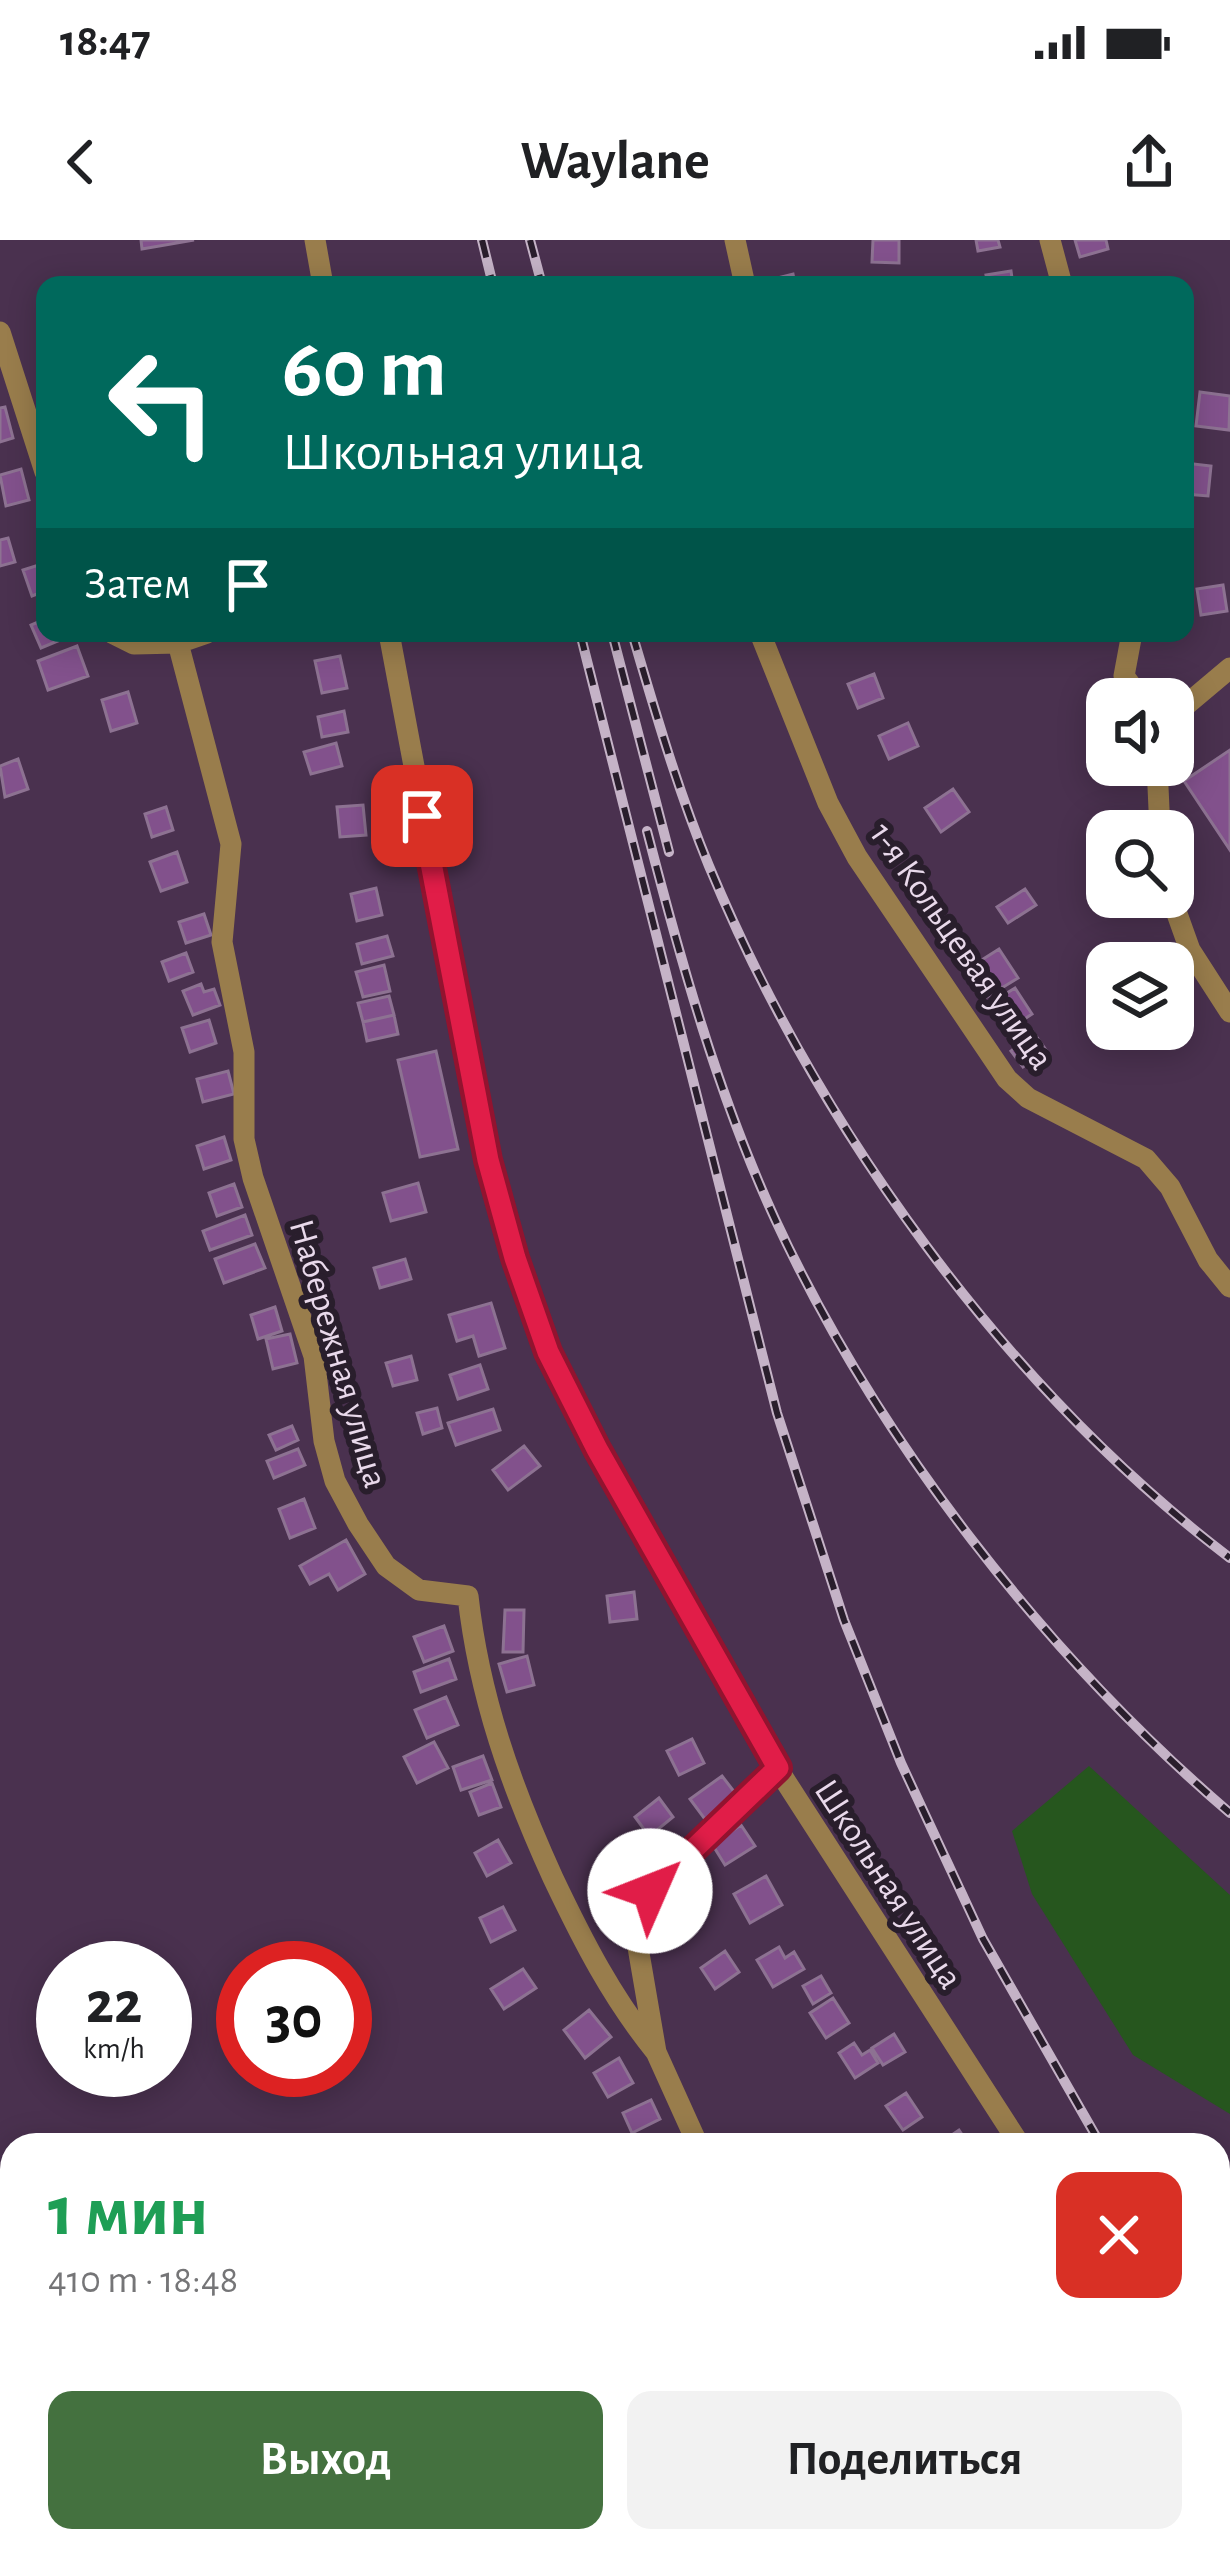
<!DOCTYPE html>
<html lang="ru">
<meta charset="utf-8">
<style>
:root{--surface:#fff;--page:#f2f2f2;--text:#202124;--muted:#757577;--accent:#44713f}
body{margin:0;font-family:"Alegreya Sans",sans-serif;background:var(--page);color:var(--text);height:100vh;display:flex;flex-direction:column;font-size:45px;white-space:nowrap}
*{box-sizing:border-box;margin:0}
p{font-size:39px;color:var(--muted)}
.icon{flex:none;width:66px;height:66px;fill:none;stroke:currentColor;stroke-width:2;stroke-linecap:round;stroke-linejoin:round}
.map{position:relative;flex:1;overflow:hidden}
.side{position:absolute;left:0px;top:1893px;width:1230px;height:420px;display:flex;flex-direction:column;background:var(--surface);border-radius:36px 36px 0 0;box-shadow:0 6px 30px #0003}
.side>*{flex:none}
.hud{position:absolute;left:36px;top:36px;width:1158px;height:366px;border-radius:24px;box-shadow:0 6px 30px #0003;background:#00695c;color:#fff;overflow:hidden}
.controls{position:absolute;left:1086px;top:438px;display:grid;gap:24px}
.controls a{display:grid;place-items:center;width:108px;height:108px;border-radius:24px;background:var(--surface);box-shadow:0 6px 30px #0003;font-size:60px}
.speed{position:absolute;left:36px;top:1701px;display:flex;gap:24px;font-size:60px;font-weight:700;text-align:center}
.speed>*{display:grid;place-content:center;width:156px;height:156px;border-radius:50%;background:var(--surface);box-shadow:0 6px 30px #0003;line-height:1}
.speed small{font-size:30px;font-weight:400}
.speed .limit{border:18px solid #d22;background:#fff;color:#111}
.pin{position:absolute;display:grid;place-items:center;width:102px;height:102px;color:#fff;margin:-51px;border-radius:24px;box-shadow:0 6px 18px #0006}
.me{position:absolute;width:132px;margin:-66px;rotate:46deg;stroke-linejoin:round;filter:drop-shadow(0 0 9px #0008)}
.turn{display:flex;align-items:center;gap:42px;height:252px;padding:0 48px;font-size:54px}
.turn .icon{width:156px;height:156px;stroke-width:2.5}
.turn b{display:block;font-size:84px;line-height:102px}
.then{display:flex;align-items:center;height:114px;padding:0 48px;background:#0003;gap:24px;font-size:45px}
.round{display:grid;place-items:center;flex:none;width:126px;height:126px;border-radius:24px;background:var(--page)}
.overview{display:flex;align-items:center;justify-content:space-between;height:204px;padding:0 48px}
h1{font-size:72px;font-weight:600;line-height:90px;color:#1e9e55}
.button{display:flex;gap:24px;margin-top:auto;padding:24px 48px}
.button a{flex:1;height:138px;border-radius:24px;background:var(--accent);color:#fff;font-size:48px;font-weight:600;line-height:138px;text-align:center}
.button a+a{background:var(--page);color:var(--text)}
.status{display:flex;justify-content:space-between;align-items:center;height:84px;padding:0 60px;background:var(--surface);direction:ltr}
.status svg{height:33px;fill:currentColor}
header{display:flex;justify-content:space-between;align-items:center;height:156px;padding:0 48px;background:var(--surface);font-size:54px;font-weight:600}
.map>svg:first-child{display:block}
</style>
<div class="status"><b>18:47</b><svg viewBox="0 0 49 12"><path d="M0 12V9h3v3zM5 12V6h3v6zM10 12V3h3v9zM15 12V0h3v12zM26 1h20v11H26zM47 4h2v5h-2z"/></svg></div>
<header><svg class="icon" aria-label="back" viewBox="0 0 24 24"><path d="M15 5l-7 7 7 7"/></svg>Waylane<svg class="icon" aria-label="share" viewBox="0 0 24 24"><path d="M12 15V3M7 8l5-5 5 5M5 13v7h14v-7"/></svg></header>
<div class="map">
<svg width="1230" height="2313" viewBox="0 0 1230 2313">
<rect width="100%" height="100%" fill="#4a314f"/>
<path fill="#26561e" d="M1089 1526 1230 1655V1874L1133 1815 1032 1654 1012 1591Z"/>
<path fill="#04235a" d="M0 2181 12 2210V2301H18L19 2313H0Z"/>
<path fill="#82518c" stroke="#8d7292" stroke-width="3" d="M141 0H194L142 9Z
M873 0H899V23L872 22Z
M976 0H998L1000 7 978 11Z
M1075 0H1106L1108 9 1080 17Z
M1011 31 1013 45H988L986 35Z
M793 34 795 45H766L765 41Z
M1200 152 1230 156 1229 190 1196 186Z
M5 167 13 198 0 202V168Z
M1185 223 1211 226 1208 256 1185 254Z
M21 229 29 260 6 266 0 235Z
M8 298 15 322 0 326V300Z
M45 323V351L32 356 23 330Z
M1223 345 1227 371 1201 375 1197 349Z
M45 379V393L72 395 41 408 31 385Z
M77 406 88 436 48 450 38 421Z
M340 416 347 448 322 453 315 421Z
M874 434 883 458 858 468 848 444Z
M128 452 137 483 111 491 102 460Z
M344 471 348 492 322 497 318 477Z
M908 483 918 506 889 519 879 496Z
M336 503 342 526 311 534 304 512Z
M1230 510V610L1184 541Z
M18 519 28 549 5 557 0 526Z
M953 549 969 572 941 592 925 568Z
M363 565 366 595 340 597 337 567Z
M166 567 173 590 152 597 145 574Z
M177 612 187 642 161 651 150 622Z
M376 648 382 675 357 681 351 654Z
M1025 649 1036 665 1008 683 997 667Z
M204 674 211 695 186 703 179 682Z
M387 696 393 716 362 724 357 704Z
M999 709 1018 738 987 757 969 728Z
M186 713 193 732 169 741 162 722Z
M384 725 390 751 363 757 356 732Z
M201 744 204 752 214 749 220 765 193 775 183 751Z
M1015 748 1032 774 1011 788 994 761Z
M389 756 394 775 363 782 358 763Z
M394 775 398 794 367 801 363 782Z
M209 780 216 803 190 812 182 788Z
M1034 793 1046 810 1023 827 1011 811Z
M436 811 458 909 420 917 398 820Z
M228 831 234 854 203 862 197 839Z
M224 897 231 920 204 929 197 906Z
M418 943 426 972 391 981 383 953Z
M234 944 242 967 217 976 209 953Z
M245 975 252 995 210 1010 203 991Z
M255 1004 265 1028 224 1043 215 1019Z
M405 1019 411 1039 380 1048 374 1028Z
M491 1063 505 1108 479 1116 473 1096 457 1101 449 1075Z
M275 1067 282 1091 258 1099 251 1075Z
M290 1094 297 1123 273 1129 266 1099Z
M411 1116 417 1140 393 1146 386 1123Z
M480 1125 488 1149 458 1159 450 1135Z
M437 1168 442 1188 423 1194 417 1173Z
M493 1169 500 1190 456 1205 448 1183Z
M292 1186 298 1200 276 1210 269 1195Z
M524 1206 540 1226 508 1250 493 1230Z
M298 1209 305 1225 274 1238 267 1221Z
M304 1259 315 1288 290 1298 279 1269Z
M346 1300 365 1334 338 1350 329 1334 310 1344 300 1326Z
M634 1352 637 1379 610 1382 607 1356Z
M505 1370H524L523 1412H503Z
M444 1386 453 1411 424 1422 414 1397Z
M527 1416 534 1445 507 1452 499 1424Z
M449 1419 456 1439 421 1452 414 1432Z
M446 1457 458 1485 427 1498 415 1470Z
M692 1499 704 1523 679 1535 667 1511Z
M434 1502 448 1528 417 1543 404 1517Z
M483 1516 492 1540 461 1550 453 1527Z
M722 1536 739 1558 707 1582 690 1559Z
M492 1543 501 1567 479 1575 470 1552Z
M659 1558 673 1577 657 1590 670 1607 651 1621 638 1604 649 1596 635 1577Z
M741 1585 755 1606 725 1625 712 1604Z
M498 1600 511 1623 487 1636 475 1613Z
M766 1636 782 1665 750 1683 734 1654Z
M503 1667 515 1690 491 1702 480 1678Z
M779 1707 785 1718 794 1712 804 1729 773 1747 757 1720Z
M725 1711 739 1732 715 1749 701 1728Z
M523 1729 536 1748 504 1769 491 1749Z
M821 1736 831 1753 813 1764 803 1746Z
M833 1758 849 1783 826 1798 810 1773Z
M589 1770 611 1797 585 1818 564 1790Z
M894 1794 905 1812 883 1825 872 1808Z
M854 1803 862 1815 870 1810 878 1823 855 1838 839 1813Z
M619 1818 633 1843 608 1857 594 1833Z
M906 1853 922 1877 903 1890 886 1866Z
M651 1860 660 1879 632 1893 623 1873Z
M959 1890 969 1905H937Z
M803 2301H811L820 2313H787Z
M1072 2301H1100L1107 2313H1068L1064 2305Z
M1132 2301H1160L1167 2313H1113Z"/>
<g fill="none" stroke-linecap="round" stroke-linejoin="round">
<path stroke="#997d4c" stroke-width="21" d="M315 0 323 45
M735 0 745 45
M1050 0 1062 45
M0 92 45 232
M112 393 134 404 178 403
M207 393 178 403 231 604 222 702 244 812V899L253 938 314 1116 324 1201 335 1241 358 1284 386 1326 419 1350 468 1356C479 1456 511 1546 553 1638 583 1701 612 1758 656 1812
M389 393 488 920 515 1018 548 1112 597 1209 777 1528 1020 1905
M760 393 828 563 857 617 1007 839 1028 858 1146 919 1170 947 1208 1020 1230 1047
M1132 393 1124 436 1141 459
M1173 476 1230 428
M1157 525 1160 591
M1171 657 1190 710 1230 772
M698 1905 656 1812 634 1684 650 1650 777 1528
M1218 2173 1230 2188
M830 2301 836 2309"/>
<defs>
<path id="rail" d="M482 0 493 45
M530 0 542 45
M580 393 777 1173 844 1380 901 1523 983 1699 1101 1905
M612 393 669 612
M632 393C655 471 678 551 709 626 817 886 1006 1148 1230 1318
M647 591C681 722 718 855 775 979 877 1199 1046 1416 1230 1573
M1218 2086 1230 2102"/>
</defs>
<use href="#rail" stroke="#c5b3c7" stroke-width="10"/>
<use href="#rail" stroke="#291e2c" stroke-width="6" stroke-dasharray="18" stroke-linecap="butt"/>
</g>
<g fill="none" stroke-linecap="round" stroke-linejoin="round">
<defs>
<path id="route" d="M422 576 488 920 515 1018 548 1112 597 1209 778 1528 650 1651"/>
</defs>
<use href="#route" stroke="#92132f" stroke-width="30"/>
<use href="#route" stroke="#e11d48" stroke-width="21"/>
</g>
<g text-anchor="middle" stroke-width="12" stroke-linejoin="round" paint-order="stroke">
<g font-size="36" fill="#e9d9eb" stroke="#291e2c">
<text transform="translate(963 705) rotate(55)" y="13">1-я Кольцевая улица</text>
<text transform="translate(340 1113) rotate(74)" y="13">Набережная улица</text>
<text transform="translate(890 1643) rotate(57)" y="13">Школьная улица</text>
</g>
</g>
</svg>
<div class="controls">
<a><svg class="icon" aria-label="sound" viewBox="0 0 24 24"><path d="M4 9h4l5-4v14l-5-4H4zM17 9q2 3 0 6"/></svg></a>
<a><svg class="icon" aria-label="search" viewBox="0 0 24 24"><circle cx="10" cy="10" r="6"/><path d="M15 15l6 6"/></svg></a>
<a><svg class="icon" aria-label="layers" viewBox="0 0 24 24"><path d="M12 4l9 5-9 5-9-5zM3 14l9 5 9-5"/></svg></a>
</div>
<div class="speed"><div>22<small>km/h</small></div><div class="limit">30</div></div>
<div class="pin" style="left:422px;top:576px;background:#d93025"><svg class="icon" aria-label="arrive" viewBox="0 0 24 24"><path d="M6 21V4h12l-3 4 3 4H6"/></svg></div>
<svg class="me" style="left:650px;top:1651px" viewBox="-20 -20 40 40"><circle r="19" fill="#fff"/><path d="M0-13L10 11 0 6-10 11z" fill="#e11d48"/></svg>
<div class="hud">
<div class="turn"><svg class="icon" aria-label="left" viewBox="0 0 24 24"><path d="M17 20v-9H6M10 6l-5 5 5 5"/></svg><div><b>60 m</b>Школьная улица</div></div>
<div class="then">Затем<svg class="icon" aria-label="arrive" viewBox="0 0 24 24"><path d="M6 21V4h12l-3 4 3 4H6"/></svg></div>
</div>
<section class="side">
<div class="overview"><div><h1>1 мин</h1><p>410 m · 18:48</p></div><a class="round" style="background:#d93025;color:#fff"><svg class="icon" aria-label="close" viewBox="0 0 24 24"><path d="M6 6l12 12M18 6L6 18"/></svg></a></div>
<div class="button"><a>Выход</a><a>Поделиться</a></div>
</section>
</div>
